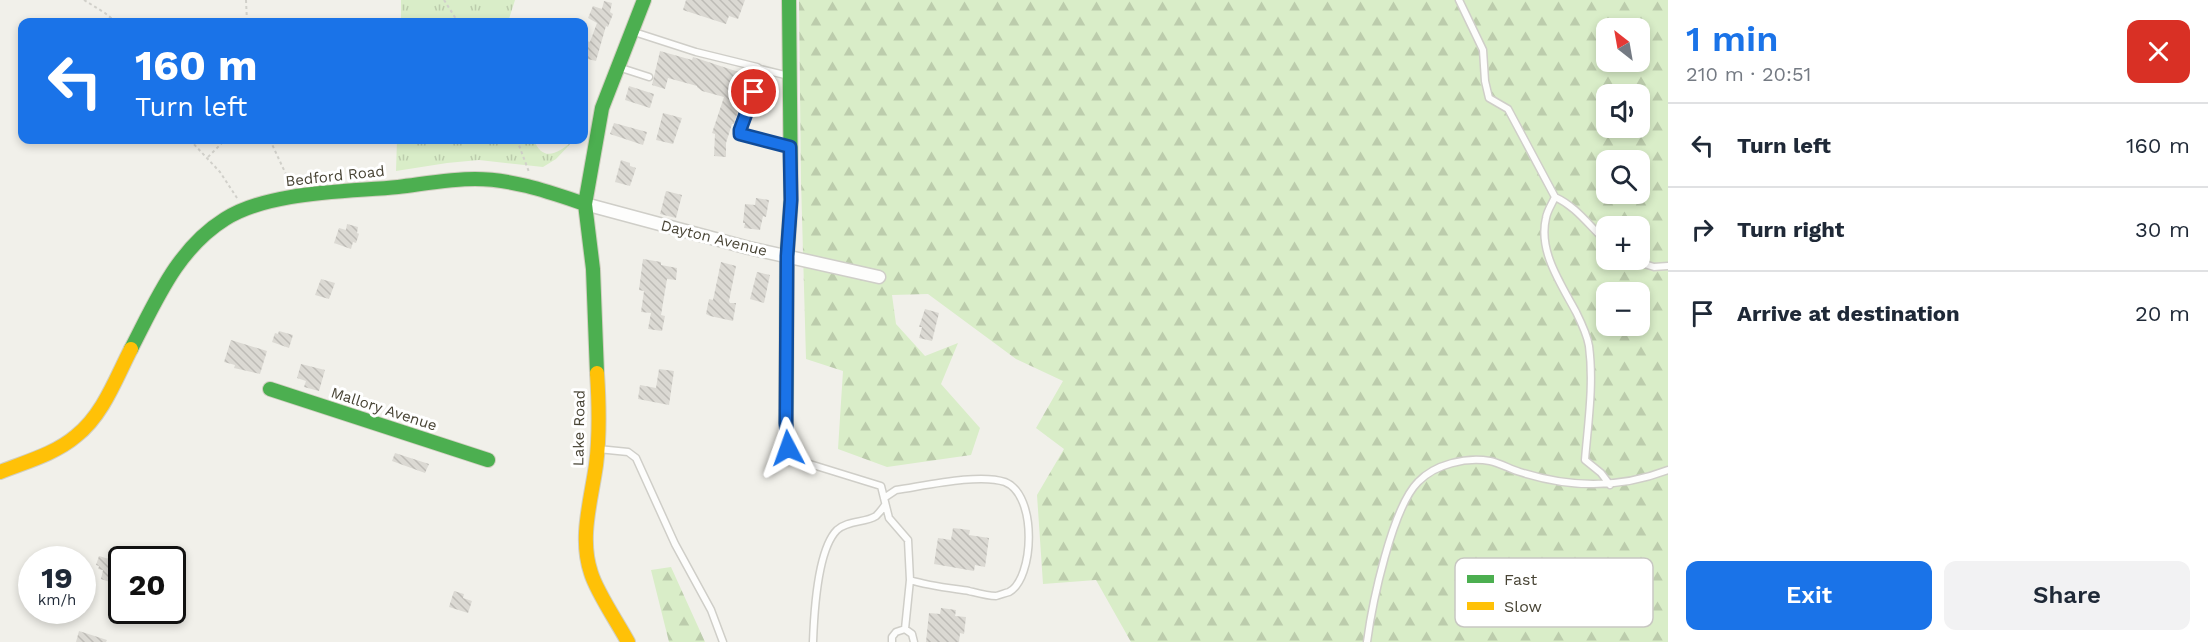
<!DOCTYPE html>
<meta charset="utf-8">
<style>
:root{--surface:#fff;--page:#f2f2f3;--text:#1f2937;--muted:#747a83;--line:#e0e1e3;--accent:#1a73e8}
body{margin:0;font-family:"Work Sans",sans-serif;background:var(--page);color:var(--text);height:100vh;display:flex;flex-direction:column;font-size:22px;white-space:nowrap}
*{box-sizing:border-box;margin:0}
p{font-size:20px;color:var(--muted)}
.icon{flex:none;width:33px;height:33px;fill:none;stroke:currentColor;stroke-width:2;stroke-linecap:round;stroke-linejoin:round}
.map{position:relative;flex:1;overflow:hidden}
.sheet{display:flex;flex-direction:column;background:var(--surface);width:540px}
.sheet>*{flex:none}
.guide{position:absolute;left:18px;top:18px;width:570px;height:126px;border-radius:12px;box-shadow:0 3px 9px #0003;background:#1a73e8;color:#fff;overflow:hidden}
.needle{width:39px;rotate:329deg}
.fabs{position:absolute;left:1596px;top:18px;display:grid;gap:12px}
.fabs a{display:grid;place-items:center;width:54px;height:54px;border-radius:12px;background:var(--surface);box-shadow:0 3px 9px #0003;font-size:30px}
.speed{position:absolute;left:18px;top:546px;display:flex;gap:12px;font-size:30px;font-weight:700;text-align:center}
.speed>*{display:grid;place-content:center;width:78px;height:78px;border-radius:50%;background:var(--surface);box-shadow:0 3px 9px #0003;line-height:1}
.speed small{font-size:15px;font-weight:400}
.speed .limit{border:3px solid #111;border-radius:9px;background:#fff;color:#111}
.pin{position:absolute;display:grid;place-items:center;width:51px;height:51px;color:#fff;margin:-26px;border:3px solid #fff;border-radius:50%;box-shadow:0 2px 6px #0007}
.me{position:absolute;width:66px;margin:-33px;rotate:356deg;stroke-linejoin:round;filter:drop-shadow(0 0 4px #0008)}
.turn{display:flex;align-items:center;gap:21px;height:126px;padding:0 18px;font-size:27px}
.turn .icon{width:78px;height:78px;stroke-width:2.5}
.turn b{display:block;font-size:42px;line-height:51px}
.round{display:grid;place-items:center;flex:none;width:63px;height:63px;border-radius:12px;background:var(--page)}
.overview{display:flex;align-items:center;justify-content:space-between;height:102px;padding:0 18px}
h1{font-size:36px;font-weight:600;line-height:45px;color:var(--accent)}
.cta{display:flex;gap:12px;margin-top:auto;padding:12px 18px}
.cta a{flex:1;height:69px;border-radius:12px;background:var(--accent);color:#fff;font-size:24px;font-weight:600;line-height:69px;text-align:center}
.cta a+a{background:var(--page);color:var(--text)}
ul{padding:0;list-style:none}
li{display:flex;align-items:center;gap:18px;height:84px;padding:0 18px;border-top:2px solid var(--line)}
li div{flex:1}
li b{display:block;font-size:22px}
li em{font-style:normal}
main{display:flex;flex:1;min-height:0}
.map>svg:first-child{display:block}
</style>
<main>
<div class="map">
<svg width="1668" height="642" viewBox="0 0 1668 642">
<defs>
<pattern id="forest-firs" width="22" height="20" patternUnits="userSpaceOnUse" patternTransform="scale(1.5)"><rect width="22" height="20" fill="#d9edc8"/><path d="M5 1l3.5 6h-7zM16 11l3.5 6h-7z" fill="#bcccac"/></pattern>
<pattern id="park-tufts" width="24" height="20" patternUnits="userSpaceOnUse" patternTransform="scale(1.5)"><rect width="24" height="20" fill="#d9edc8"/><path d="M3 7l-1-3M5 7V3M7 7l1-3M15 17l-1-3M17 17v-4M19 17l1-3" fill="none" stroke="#bcccac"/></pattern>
<pattern id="building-back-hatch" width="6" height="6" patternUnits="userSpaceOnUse" patternTransform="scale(1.5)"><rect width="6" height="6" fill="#dbd9d3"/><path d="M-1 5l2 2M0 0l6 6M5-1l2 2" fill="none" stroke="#bdbbb6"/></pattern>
</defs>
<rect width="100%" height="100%" fill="#f1f0ea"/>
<path fill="url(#forest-firs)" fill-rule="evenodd" d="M799 0H1668V642H1131L1096 580 1043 584 1037 495 1064 449 1036 428 1063 381 1016 359 928 294 892 295 896 324 925 356 958 343 941 384 980 428 971 455 887 467 838 449 843 371 806 359 801 181ZM1606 28H1640V62H1606ZM1606 94H1640V128H1606ZM1606 160H1640V194H1606ZM1606 226H1640V260H1606ZM1606 292H1640V326H1606Z
M671 567 705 642H669L651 570Z"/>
<path fill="url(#park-tufts)" d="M401 0H515L508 22H401Z
M397 140H534C543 163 558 153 573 141L556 159 543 167 479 160 447 163 396 171Z"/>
<path fill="url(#building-back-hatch)" d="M686 0H745L738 19 729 16 726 24 683 10Z
M604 1 612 3 610 12 613 14 608 27 606 26 596 61 584 58V40L590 42 597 23 588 18 593 6 602 9Z
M660 51 692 60 693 57 754 77 742 109 739 108 734 124H732L726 143V157L714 156 715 134 712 133 724 97 702 91 697 87V86L668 78 665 89 652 85Z
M629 86 654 94 650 108 625 100Z
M663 113 682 118 673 144 656 140Z
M614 123 647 132 643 145 610 134Z
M621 160 630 163V166L636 168 630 186 615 182Z
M666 191 682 195 676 218 660 214Z
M756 198 769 200 766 217 763 216 760 230 744 228 745 223H743L745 204 755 205Z
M347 224 358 227 357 233 359 234 356 243 353 242 351 249 334 243 339 228 346 230Z
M643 259 661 262V265L677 268 676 280 667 279 661 315 665 316 662 331 648 329 651 313 641 312 644 291 639 290Z
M721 262 736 266 729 301 730 303H736L733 321 710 316 706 314 709 299 713 300Z
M757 272 770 275 764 303 750 299Z
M321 279 335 283 329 299 315 295Z
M925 309 939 313 932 341 919 338 922 327H919Z
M279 331 293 335 289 348 272 342 275 333 278 334Z
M231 340 267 351 260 374 234 368 235 365 224 362Z
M301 364 325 370 319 391 304 387 306 381 297 378Z
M659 369 674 371 669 405 638 399 640 385 656 388Z
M395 453 429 464 425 473 392 461Z
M953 528 970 530 969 535 989 538 985 567 975 565 974 571 934 564 938 538 951 540Z
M99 556 122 563V586L101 579 103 570 98 569 99 566 96 565Z
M454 591 464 594 463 598 472 601 468 613 449 607Z
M941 608 956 610 955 616 966 617 964 634 960 633 959 642H926L929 613 940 614Z
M79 631 107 640 106 642H76Z"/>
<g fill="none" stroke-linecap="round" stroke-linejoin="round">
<defs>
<path id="lane" d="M1459 0 1483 50 1485 81 1489 98 1508 109 1555 197C1577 207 1589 226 1606 241
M631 31 696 52 757 67 760 69 761 73 740 130V134L788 146
M618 67 649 77
M760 69 789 76
M1555 197C1552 204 1547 211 1546 218 1538 251 1561 284 1576 312 1581 322 1587 334 1589 346 1594 384 1588 423 1585 460L1601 473 1610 485
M1632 260 1654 267 1668 266
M786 424C787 440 786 452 800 461L881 486 889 518 908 540 910 580C929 586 949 588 969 591 977 593 987 596 996 596 1000 595 1005 593 1009 592 1034 579 1038 495 1005 482 979 473 924 486 896 490L884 498
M598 449 628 452 636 458 675 544 711 610 723 642
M905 629 910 580
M813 642C814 614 817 550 837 530 848 520 865 523 876 516 879 513 883 508 885 505
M892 642V637L896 632 905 629 912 634 914 642
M1367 642C1372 604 1392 508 1418 482 1435 464 1466 457 1490 461 1500 463 1510 469 1520 472 1570 488 1619 489 1668 470"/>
<path id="street" d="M585 204 749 248 879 277"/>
<path id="fast" d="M131 349C156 301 177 249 225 219 269 191 347 192 398 187 423 184 450 179 475 179 513 179 549 192 585 204
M597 373 593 269 585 204 602 108 644 0
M270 389 488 460
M786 423 787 256 791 200 789 0"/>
<path id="slow" d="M597 373C599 403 600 434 596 465 591 501 579 538 591 573 597 593 618 623 628 642
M0 472C25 462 55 454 76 436 103 415 116 378 131 349"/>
</defs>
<use href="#lane" stroke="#cfcec8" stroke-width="9"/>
<use href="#street" stroke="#cfcec8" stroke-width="15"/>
<use href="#fast" stroke="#d1cfc1" stroke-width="16"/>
<use href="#slow" stroke="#d1cfc1" stroke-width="16"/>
<path stroke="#d1d0ca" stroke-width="2" stroke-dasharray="3 3" stroke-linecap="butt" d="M84 0 105 13 116 22
M246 0 247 22
M444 0 458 22
M190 140 220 172 237 198
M270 140 290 183
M517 140 529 172
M208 157 225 140"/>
<use href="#lane" stroke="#fdfdfc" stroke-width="6"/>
<use href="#street" stroke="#fdfdfc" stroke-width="12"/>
<use href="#fast" stroke="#4caf50" stroke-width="14"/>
<use href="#slow" stroke="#ffc107" stroke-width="14"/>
</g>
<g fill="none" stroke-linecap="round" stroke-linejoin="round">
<defs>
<path id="route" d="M754 92 740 130V134L790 147 791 200 787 256 786 423 788 448"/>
</defs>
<use href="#route" stroke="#114b97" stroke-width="15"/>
<use href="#route" stroke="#1a73e8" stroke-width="10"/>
</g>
<g text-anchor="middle" stroke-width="6" stroke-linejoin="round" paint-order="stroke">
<g font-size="15" fill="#484435" stroke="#fff">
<text transform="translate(335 176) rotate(-6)" y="5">Bedford Road</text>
<text transform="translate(714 238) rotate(14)" y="5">Dayton Avenue</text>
<text transform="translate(384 409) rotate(18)" y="5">Mallory Avenue</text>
<text transform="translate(579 428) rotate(-89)" y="5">Lake Road</text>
</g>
</g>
<rect x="1455" y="558" width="198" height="69" rx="9" fill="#fff" stroke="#c8c7c2" stroke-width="1.5"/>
<rect x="1467" y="575" width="27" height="8" fill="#4caf50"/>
<rect x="1467" y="602" width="27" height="8" fill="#ffc107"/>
<g font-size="16" fill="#484435">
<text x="1504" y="585">Fast</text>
<text x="1504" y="612">Slow</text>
</g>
</svg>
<div class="fabs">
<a><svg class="needle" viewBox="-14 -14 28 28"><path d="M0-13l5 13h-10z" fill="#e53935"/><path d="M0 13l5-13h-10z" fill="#747a83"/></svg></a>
<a><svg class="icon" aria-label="sound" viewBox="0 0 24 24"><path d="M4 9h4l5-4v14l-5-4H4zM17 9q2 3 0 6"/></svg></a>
<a><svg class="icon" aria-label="search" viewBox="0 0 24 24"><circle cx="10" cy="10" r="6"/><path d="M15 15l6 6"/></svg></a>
<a>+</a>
<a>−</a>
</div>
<div class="speed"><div>19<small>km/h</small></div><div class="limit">20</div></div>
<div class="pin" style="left:754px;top:92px;background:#d93025"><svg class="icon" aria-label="arrive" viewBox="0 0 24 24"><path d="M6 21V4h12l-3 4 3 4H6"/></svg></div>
<svg class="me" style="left:788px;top:448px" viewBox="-20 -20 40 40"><path d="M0-17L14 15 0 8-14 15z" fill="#1a73e8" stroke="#fff" stroke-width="4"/></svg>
<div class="guide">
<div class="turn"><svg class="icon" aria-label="left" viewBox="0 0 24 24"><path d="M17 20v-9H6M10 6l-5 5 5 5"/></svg><div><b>160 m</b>Turn left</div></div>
</div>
</div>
<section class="sheet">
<div class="overview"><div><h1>1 min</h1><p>210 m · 20:51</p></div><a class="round" style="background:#d93025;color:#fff"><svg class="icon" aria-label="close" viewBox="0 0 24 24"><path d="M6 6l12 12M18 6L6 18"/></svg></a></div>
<ul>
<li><svg class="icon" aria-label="left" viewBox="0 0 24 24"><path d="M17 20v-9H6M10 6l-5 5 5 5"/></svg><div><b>Turn left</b></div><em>160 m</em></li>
<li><svg class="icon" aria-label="right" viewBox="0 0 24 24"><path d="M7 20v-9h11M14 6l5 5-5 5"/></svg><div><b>Turn right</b></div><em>30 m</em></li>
<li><svg class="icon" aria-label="arrive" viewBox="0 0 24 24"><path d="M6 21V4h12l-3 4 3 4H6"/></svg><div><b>Arrive at destination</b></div><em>20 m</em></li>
</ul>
<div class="cta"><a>Exit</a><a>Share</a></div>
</section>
</main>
